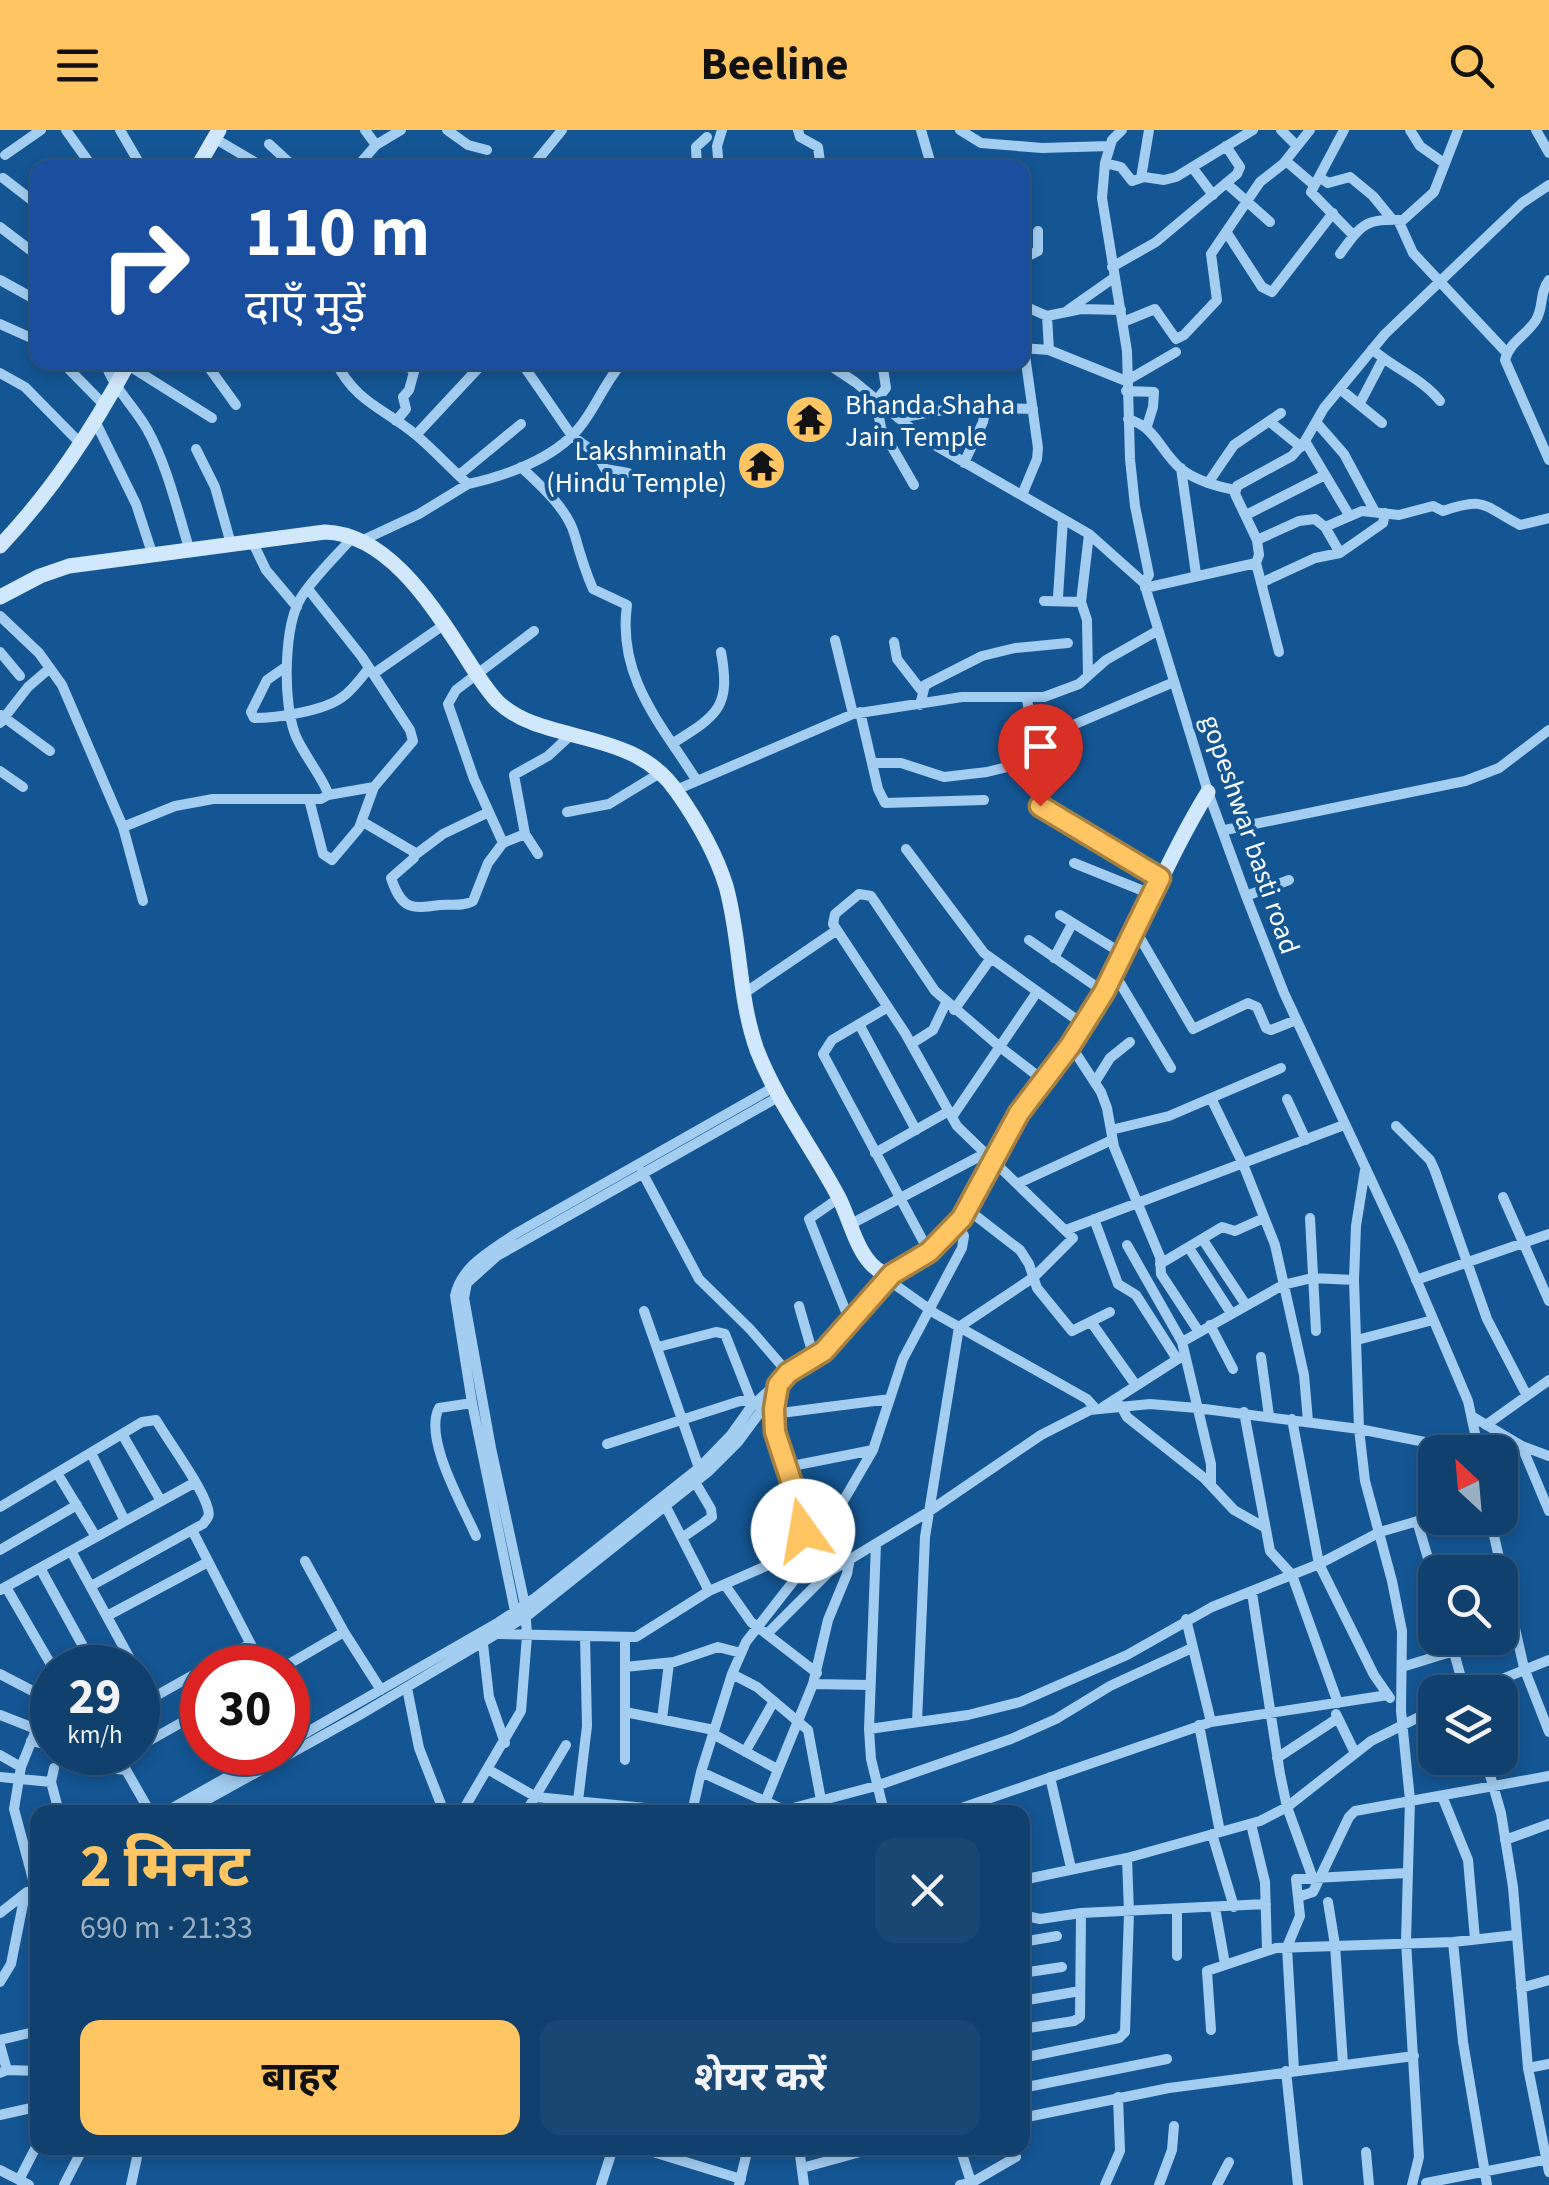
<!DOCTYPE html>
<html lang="hi">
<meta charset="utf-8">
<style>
:root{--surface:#0f406e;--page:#184773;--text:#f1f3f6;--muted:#9bafc2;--line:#2f5981;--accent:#ffc563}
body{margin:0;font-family:"Source Sans 3","Noto Sans Devanagari",sans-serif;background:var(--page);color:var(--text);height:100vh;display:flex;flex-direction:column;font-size:38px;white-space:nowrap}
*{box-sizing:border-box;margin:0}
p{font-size:32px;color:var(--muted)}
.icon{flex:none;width:55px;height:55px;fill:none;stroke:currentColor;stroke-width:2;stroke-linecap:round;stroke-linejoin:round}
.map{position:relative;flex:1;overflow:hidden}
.sheet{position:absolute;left:30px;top:1675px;width:1000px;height:350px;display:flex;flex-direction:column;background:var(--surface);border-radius:20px;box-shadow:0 5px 15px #0003,0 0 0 2px var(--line)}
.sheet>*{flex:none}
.guide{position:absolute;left:30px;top:30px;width:1000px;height:210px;border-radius:20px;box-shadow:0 5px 15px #0003,0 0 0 2px var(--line);background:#1a4fa0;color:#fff;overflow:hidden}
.needle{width:65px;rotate:334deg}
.tools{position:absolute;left:1418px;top:1305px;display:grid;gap:20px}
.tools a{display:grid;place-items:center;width:100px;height:100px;border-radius:20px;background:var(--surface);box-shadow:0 5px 15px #0003,0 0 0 2px var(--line);font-size:50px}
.speed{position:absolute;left:30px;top:1515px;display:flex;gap:20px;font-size:50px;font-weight:700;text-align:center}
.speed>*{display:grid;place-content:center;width:130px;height:130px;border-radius:50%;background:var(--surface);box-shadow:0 5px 15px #0003,0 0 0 2px var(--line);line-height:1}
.speed small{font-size:25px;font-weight:400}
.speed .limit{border:15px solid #d22;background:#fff;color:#111}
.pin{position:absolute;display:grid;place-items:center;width:85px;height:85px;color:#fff;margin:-102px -42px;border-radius:50% 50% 50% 0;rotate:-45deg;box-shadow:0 0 10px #0007}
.pin .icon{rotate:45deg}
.me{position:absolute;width:110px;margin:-55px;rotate:347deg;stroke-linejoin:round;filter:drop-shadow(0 0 8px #0008)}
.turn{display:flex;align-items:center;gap:35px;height:210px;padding:0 50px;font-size:45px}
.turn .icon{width:130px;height:130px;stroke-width:2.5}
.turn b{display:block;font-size:70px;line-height:85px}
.round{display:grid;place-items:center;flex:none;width:105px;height:105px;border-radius:20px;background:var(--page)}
.head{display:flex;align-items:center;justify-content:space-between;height:170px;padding:0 50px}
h1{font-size:60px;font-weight:700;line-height:75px;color:var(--accent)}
.action{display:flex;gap:20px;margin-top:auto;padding:20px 50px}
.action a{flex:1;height:115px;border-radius:20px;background:var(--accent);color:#111;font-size:40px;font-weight:700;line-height:115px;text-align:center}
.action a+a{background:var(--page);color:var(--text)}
header{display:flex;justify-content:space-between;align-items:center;height:130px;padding:0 50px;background:var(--accent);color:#111;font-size:45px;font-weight:700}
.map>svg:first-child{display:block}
</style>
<header><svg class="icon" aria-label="menu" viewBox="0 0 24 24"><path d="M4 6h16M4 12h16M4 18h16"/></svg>Beeline<svg class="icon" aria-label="search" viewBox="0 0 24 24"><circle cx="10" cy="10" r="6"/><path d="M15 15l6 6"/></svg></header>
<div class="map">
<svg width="1549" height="2055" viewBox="0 0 1549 2055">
<rect width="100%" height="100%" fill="#145693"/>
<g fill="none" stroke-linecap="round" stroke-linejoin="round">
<path stroke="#a3cdf1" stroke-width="10" d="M66 0 93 38
M120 0 142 38
M365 0 376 15
M447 0 468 15 487 20
M798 0 800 7 818 17 820 32 827 38
M921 0 932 38
M960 0 981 13 1042 18 1110 16
M1122 0 1112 10 1105 33 1102 68 1127 221 1130 329 1135 376 1149 445 1144 453
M1281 0 1297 16
M1344 0 1311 62 1353 105
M1410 0 1420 16 1444 33
M1536 0 1549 23
M214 8 258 34
M269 14 295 38
M5 25 41 0
M1286 31 1314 55
M1105 33 1121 37 1132 51 1144 47 1164 50 1176 47 1253 0
M578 37V38
M1192 37 1213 65
M356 38 376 15 401 0
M531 38 562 0
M697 38 696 17 707 7
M719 38 717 16 722 0
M1319 47 1328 53 1350 47 1373 66 1391 88
M3 48 38 75
M1141 48 1149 0
M1226 53 1270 92
M1399 92 1413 123 1506 222
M0 97 38 126
M1227 103 1262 157 1272 162 1333 83
M1340 124C1363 92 1366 89 1403 90L1434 62 1458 0
M1022 129 1038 121V101
M1112 137 1156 112 1237 44 1240 37 1226 16
M0 150 38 171
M1549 150C1539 163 1544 177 1536 190 1526 206 1510 211 1505 230L1549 330
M1022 175 1047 186 1081 179 1121 180
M1068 180 1115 147
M1047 186 1049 220
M1123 192 1155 179 1176 209 1184 205 1217 170 1211 124 1260 52 1283 34 1310 0
M0 194 38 211
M1022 218 1049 220 1126 251 1176 222
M1372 219C1394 239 1422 248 1440 271
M62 232 105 276
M105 232C113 258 134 276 147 299 167 335 177 379 189 418
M205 232 236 275
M264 232 287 236 306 232
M336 232C355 272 385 279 416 305 434 320 450 338 468 354 505 346 554 329 579 298 596 278 605 251 623 232
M521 232 572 306 597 324 605 339 628 343
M825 232 855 252 924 309 1089 404 1144 453 1208 662 1246 766 1284 863 1402 1116 1468 1271 1479 1322
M128 235 212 288
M0 243 25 257 82 315
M1340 259 1382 293
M1126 261 1154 262 1153 277 1147 296
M876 271 886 258 882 232
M1360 273 1383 229
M885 278 879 287 881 298 914 355
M898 288 960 277 1033 279
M1128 289C1156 297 1160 321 1181 339 1197 351 1216 356 1235 360
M396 291 406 279 403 267 409 260 414 242 404 232
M1270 292 1301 317
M1316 292 1344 324 1374 380
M96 293 136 374 152 423
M416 305 484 232
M1305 311 1349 385
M196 319 215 357 231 414
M964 333 983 292 986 278
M521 337C540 355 568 379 575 406 580 424 585 441 593 459L627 475C617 547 661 594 697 651
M1181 338 1196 444
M459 345 521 294
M1208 353 1234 315 1281 283
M1022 365 1037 329 1038 318 1024 218
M1246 385 1325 345
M1325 397 1362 381 1399 385 1433 376 1443 381C1486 366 1483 376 1520 395L1549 388
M1257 410 1299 391 1315 389 1325 397 1340 423
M252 411 266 440 297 477
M361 411 419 384 468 354
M1256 433 1279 522
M1261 453 1315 428 1340 423 1383 393 1385 383
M1145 458 1256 433 1259 425 1257 410 1235 364 1237 356 1292 326 1305 311 1324 278 1385 204 1522 73 1549 55
M308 459 362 527 410 600 413 611 374 657 359 698 332 730 323 724 309 669
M1058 467 1063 389
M1044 471 1081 472
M0 486 39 523 62 555 123 697 143 771
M835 510 853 584
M894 512 897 529 921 560
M0 522 20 546
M287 536 267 550 251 582 254 588C277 588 323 581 341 568 352 561 361 548 369 538
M373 544 445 494
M1089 545 1106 530 1157 501
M1027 568 1031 597 1036 603 1073 595 1174 552
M920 575 925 555 982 526 1015 518 1068 513
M860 582 878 659 885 673 984 670
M1 585 50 621
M0 593 28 557 50 538
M1032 600 1038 651
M673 613C718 585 731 577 721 522
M872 633H901L944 647 987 642 1035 630
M0 641 23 657
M676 660 853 584 962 567H1044L1079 554 1088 546 1087 490 1081 472 1089 404
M328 665 374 657
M1040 676 1160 748
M567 682 609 674 660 643
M363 692 414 722V728L391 748C402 780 411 779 440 775 452 774 462 777 473 771L488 733 503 713 474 649 448 574 456 560 534 501
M123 697 175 676 213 669H321L328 665C327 654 301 621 295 604 283 573 283 495 302 466 316 445 336 426 353 407
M1225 700 1465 651 1499 638 1549 600
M525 704 514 645 548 626 573 603
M503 713 525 704 538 724
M906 719 984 823 1084 895
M415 725 443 704 489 682
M1074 733 1151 764
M1246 766 1289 750
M1060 785 1123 824
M1136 801 1193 899 1248 873 1257 877 1266 898 1271 900 1296 890
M1029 810 1104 862
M1054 828 1072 794
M1114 843 1171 938
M743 864 837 800
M888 877 832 910 823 924 929 1122
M954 880 991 828
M859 894 916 1000
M911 914 933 900 946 873
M1071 916 1101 962 1107 978 1114 1017 1160 1127 1161 1144 1199 1202
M1095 952 1110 928 1130 912
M1211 968 1243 1034 1275 1115 1304 1245 1308 1291
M1287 969 1306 1010
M952 987 1037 862
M1396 996 1430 1030 1435 1041 1487 1189 1526 1264
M1111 1000 1169 986 1281 938
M875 1023 949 981
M1365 1040 1356 1096 1354 1150 1359 1299 1365 1351 1392 1451 1402 1501 1401 1581 1410 1670 1406 1811 1419 2027 1412 2055
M642 1042 699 1149 750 1199 788 1243
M1019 1053 1112 1010
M1503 1067 1549 1171
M839 1068 809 1089 850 1192
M967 1079 1020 1120 1029 1134 1037 1158 1072 1201 1110 1182
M1310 1088 1316 1201
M1094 1089 1118 1154 1136 1165 1177 1229
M851 1094 984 1024
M1066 1100 1344 995
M1203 1110 1246 1175
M1127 1115 1182 1212 1211 1334V1355
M1189 1118 1231 1183
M1160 1134 1222 1097 1235 1101 1264 1088
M887 1149 936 1184 1087 1269 1096 1279
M1416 1150 1549 1104
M799 1176 814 1228
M644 1181 699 1338
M1091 1192 1135 1254
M1210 1195 1233 1239
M1357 1210 1433 1190
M1182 1212 1283 1155 1312 1148 1354 1150
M658 1217 716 1202 725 1204 751 1270
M1261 1227 1269 1286
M472 1273 439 1278C423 1308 463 1376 476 1406
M1121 1276 1127 1287 1204 1348 1234 1380 1264 1397
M1103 1277 1181 1227
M1244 1282 1270 1421 1292 1445 1338 1573
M773 1284 890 1269
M1473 1287 1522 1316 1549 1326
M1292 1289 1319 1434 1374 1545 1390 1568
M1486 1295 1549 1250
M122 1304 161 1371
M607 1314 740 1271H759
M1522 1317 1549 1381
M91 1323 125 1391
M787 1337 873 1320
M57 1343 96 1407
M665 1375 709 1461
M0 1377 142 1292 156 1290C169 1312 202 1356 208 1379 210 1387 208 1387 203 1394L91 1456
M1490 1388 1524 1538 1549 1602
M1417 1391 1435 1452
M192 1400 263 1538
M682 1408 712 1387 711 1379 695 1352
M876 1414 869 1599 871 1629 884 1682
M0 1420 77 1375
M71 1421 135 1538
M305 1431 344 1502 381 1560
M40 1438 95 1538
M725 1455 751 1492 817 1543
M6 1457 53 1538
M0 1460 194 1353
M1252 1463 1280 1644 1287 1677 1312 1746
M107 1486 208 1432
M516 1486 472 1273 455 1166C461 1136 491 1121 515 1104L774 957
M1186 1489 1211 1592
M499 1504 636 1507 709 1461 780 1430 800 1409 804 1394C794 1342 768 1312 777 1257
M767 1504 829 1442 928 1382 1041 1305 1090 1280 1150 1274 1197 1278 1359 1299 1445 1316 1477 1313
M625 1508V1630
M1450 1508 1465 1562
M483 1514 489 1567 505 1613
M625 1537 674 1532 718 1517 741 1523
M1402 1537 1496 1508
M64 1538 73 1527 86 1521
M207 1538 250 1514
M282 1538 344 1502
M138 1542 152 1568
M0 1544 48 1569
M732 1544 757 1557 808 1600 821 1670
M813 1554 870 1555
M407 1558 419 1618 444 1682
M1470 1562 1549 1530
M138 1576 202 1540
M625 1582 714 1600
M1336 1584 1355 1623
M0 1585 36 1599
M662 1589 669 1533
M917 1592 925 1407 959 1197 1034 1147 1073 1108 957 996 905 903 833 794 835 784 859 764 871 766 935 861 1000 917 1043 950
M1199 1595 1220 1702
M869 1599 968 1585 1020 1572 1127 1525 1212 1477 1319 1434 1380 1402 1435 1386
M713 1604 777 1639
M31 1611 52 1616
M288 1613 499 1492 535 1468 699 1338 731 1305 751 1277 788 1243 824 1221 892 1143
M138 1617 202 1581
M84 1622 108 1638 126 1640
M121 1622 126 1640 150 1682
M745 1622 774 1571
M0 1625 21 1637
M1277 1628 1338 1588
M1485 1628 1501 1683 1513 1757 1528 1938 1549 2042
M54 1638 51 1652 59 1682
M489 1640 536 1667 685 1682
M701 1642 780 1678H793L876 1656 1011 1609 1056 1589 1110 1556 1192 1518
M0 1647 51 1652
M1050 1647 1071 1738
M1442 1666 1468 1730 1475 1809
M578 1671 587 1596 585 1506
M765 1672 813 1554 828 1490 847 1444 850 1428
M165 1682 272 1622
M185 1682 358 1586 527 1486 709 1341 738 1312 761 1281 766 1266
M462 1682 521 1581 527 1506 525 1475 491 1318 464 1168 467 1153 497 1126 780 966
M526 1682 566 1615
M692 1682 701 1642 732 1544 746 1512 806 1435 873 1320 903 1229 962 1118 964 1106 958 1094
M950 1682 1211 1592 1388 1565
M1251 1694 1265 1752 1267 1820
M1212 1704 1234 1777
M1505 1710 1549 1694
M1022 1750 1127 1728 1260 1691 1287 1677 1371 1611 1435 1579
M35 1757 14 1679 21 1637 52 1560
M1298 1767 1313 1762 1349 1687 1355 1681 1549 1646
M1328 1772 1335 1815 1343 1934
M1215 1778 1225 1834
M0 1783 27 1762
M1022 1785 1040 1789 1081 1783 1266 1774
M1022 1812 1057 1806
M1453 1812 1463 1912 1487 2055
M1177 1826V1780
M1022 1843 1062 1837
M0 1852 11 1834 25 1764
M1521 1858 1549 1850
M1022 1871 1080 1861
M1022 1899 1074 1891 1080 1887 1081 1783
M1211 1900 1207 1841 1276 1818 1453 1812 1516 1805
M0 1910 38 1901
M0 1915 7 1940 0 1943
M1022 1928 1119 1908 1125 1902 1129 1783 1127 1728
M1528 1938 1549 1934
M7 1940 38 1941
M1294 1940 1287 1817 1300 1786 1296 1749 1407 1743
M1286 1941 1298 2055
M1022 1958 1167 1929
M0 1985 31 1978
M1022 1988 1169 1958 1414 1926
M640 2018 741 2049
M799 2018 804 2055
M960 2018 972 2055
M1366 2022 1369 2055
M802 2038 875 2018
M0 2040 29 2055
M19 2050 38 2013
M1426 2053 1549 2029
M64 2055 83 2018
M131 2055 139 2018
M601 2055 613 2018
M739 2055 748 2018
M960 2055 971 2053 1016 2027
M1105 2055 1120 2021 1118 1967
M1159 2055 1172 2020 1174 1996
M1217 2055 1229 2032"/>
<path stroke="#d1e7fc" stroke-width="15" d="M197 38 219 0
M0 416C53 360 92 300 129 232
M0 467 40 446 69 436 325 402C385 404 428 469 458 515 470 533 482 555 497 571 543 616 633 596 677 662 696 689 716 724 726 756 741 810 738 867 757 920 777 972 812 1017 838 1066 851 1090 857 1130 883 1143 897 1144 906 1138 917 1130 972 1094 984 1034 1019 982 1047 942 1079 907 1103 864 1141 798 1168 727 1208 662"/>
</g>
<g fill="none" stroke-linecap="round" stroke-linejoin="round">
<defs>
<path id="route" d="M803 1401 801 1381 775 1302 774 1279 778 1255 788 1243 824 1221 892 1144 929 1122 962 1088 1019 983 1070 916 1104 862 1160 748 1040 676"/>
</defs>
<use href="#route" stroke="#a68040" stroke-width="25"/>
<use href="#route" stroke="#ffc563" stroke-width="18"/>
</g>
<defs>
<symbol id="temple-disc" viewBox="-11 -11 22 22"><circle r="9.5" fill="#ffc563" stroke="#145693"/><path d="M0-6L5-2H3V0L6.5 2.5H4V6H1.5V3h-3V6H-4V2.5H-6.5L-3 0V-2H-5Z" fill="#111"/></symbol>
</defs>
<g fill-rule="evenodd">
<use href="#temple-disc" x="782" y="262" width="55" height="55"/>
<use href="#temple-disc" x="734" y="308" width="55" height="55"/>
</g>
<g text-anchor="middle" stroke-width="8" stroke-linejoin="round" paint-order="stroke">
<g font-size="28" fill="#fff" stroke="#145693" text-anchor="start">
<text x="845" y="284">Bhanda Shaha<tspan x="845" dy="32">Jain Temple</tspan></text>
<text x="727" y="330" text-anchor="end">Lakshminath<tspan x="727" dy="32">(Hindu Temple)</tspan></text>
</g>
<g font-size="28" fill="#fff" stroke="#145693">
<text transform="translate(1251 704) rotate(71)" y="10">gopeshwar basti road</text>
</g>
</g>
</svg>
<div class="tools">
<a><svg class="needle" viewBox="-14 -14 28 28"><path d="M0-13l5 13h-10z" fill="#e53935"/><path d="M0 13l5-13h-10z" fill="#9bafc2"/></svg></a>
<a><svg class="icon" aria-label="search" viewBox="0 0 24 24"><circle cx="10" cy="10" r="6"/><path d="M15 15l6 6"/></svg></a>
<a><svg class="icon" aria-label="layers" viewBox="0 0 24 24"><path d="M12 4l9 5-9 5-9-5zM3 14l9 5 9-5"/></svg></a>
</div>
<div class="speed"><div>29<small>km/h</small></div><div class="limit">30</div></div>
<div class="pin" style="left:1040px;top:676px;background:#d93025"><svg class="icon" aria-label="arrive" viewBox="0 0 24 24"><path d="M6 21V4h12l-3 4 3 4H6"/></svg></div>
<svg class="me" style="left:803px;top:1401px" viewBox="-20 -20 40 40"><circle r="19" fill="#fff"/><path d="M0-13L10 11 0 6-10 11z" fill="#ffc563"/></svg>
<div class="guide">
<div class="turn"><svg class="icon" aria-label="right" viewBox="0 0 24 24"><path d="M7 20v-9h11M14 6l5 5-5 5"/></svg><div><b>110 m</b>दाएँ मुड़ें</div></div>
</div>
<section class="sheet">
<div class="head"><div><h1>2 मिनट</h1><p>690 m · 21:33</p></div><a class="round"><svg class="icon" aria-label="close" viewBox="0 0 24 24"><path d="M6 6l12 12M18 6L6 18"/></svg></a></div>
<div class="action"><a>बाहर</a><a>शेयर करें</a></div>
</section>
</div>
